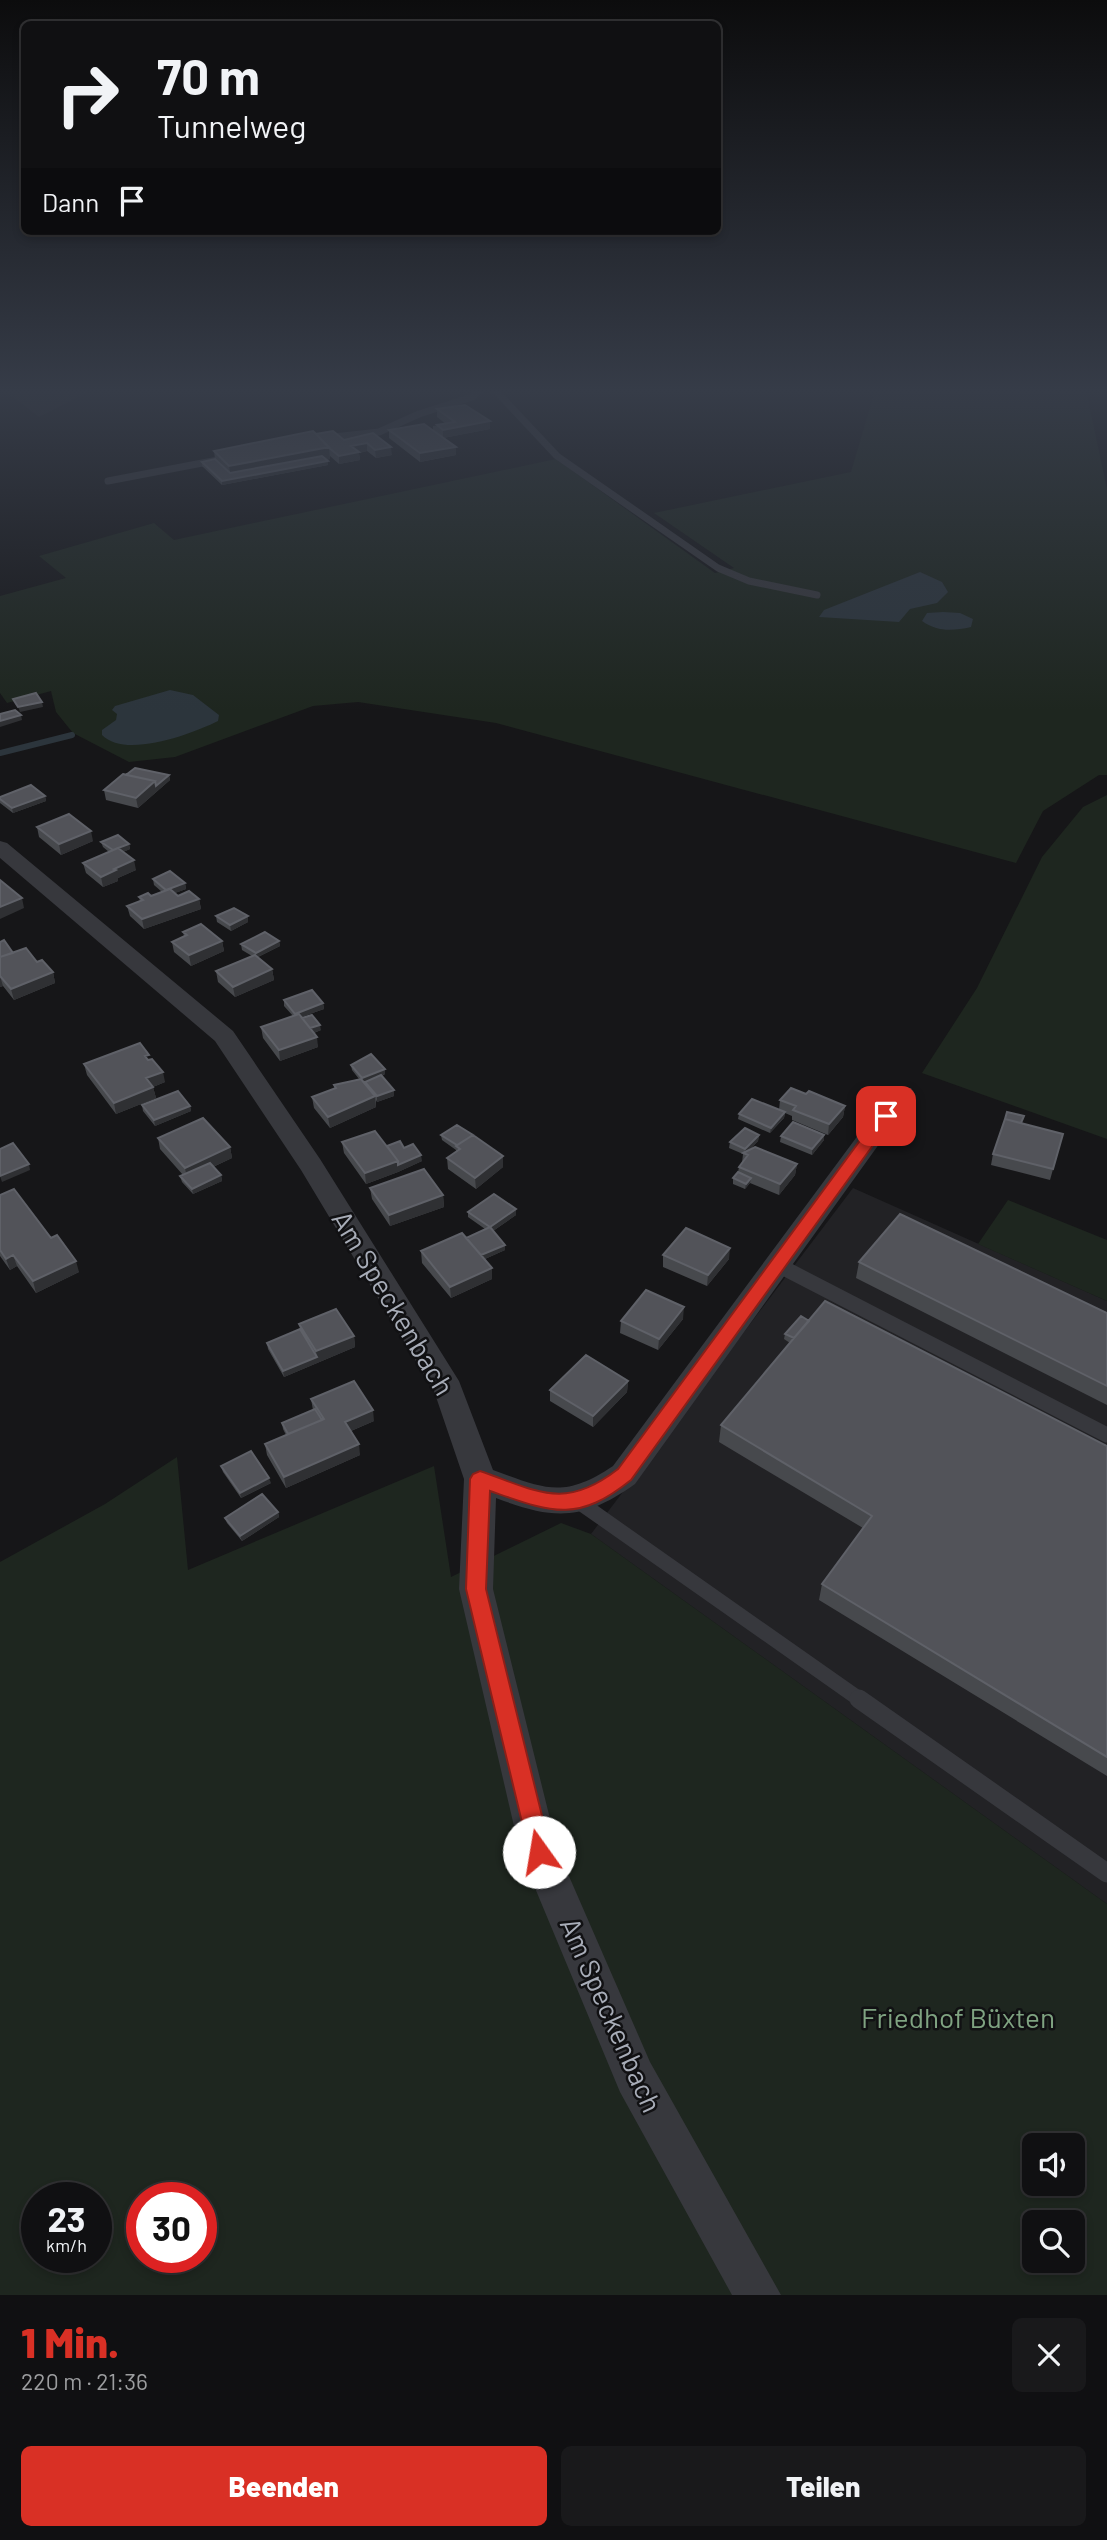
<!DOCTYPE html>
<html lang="de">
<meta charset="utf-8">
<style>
:root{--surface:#101012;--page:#19191b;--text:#f1f3f6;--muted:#9c9d9f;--line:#303032;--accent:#d93025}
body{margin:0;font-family:Barlow,sans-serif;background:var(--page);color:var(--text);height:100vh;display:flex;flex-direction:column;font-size:26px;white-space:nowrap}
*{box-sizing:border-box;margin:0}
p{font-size:23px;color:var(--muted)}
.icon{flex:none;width:38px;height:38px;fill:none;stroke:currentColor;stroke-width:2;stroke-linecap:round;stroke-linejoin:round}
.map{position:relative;height:2295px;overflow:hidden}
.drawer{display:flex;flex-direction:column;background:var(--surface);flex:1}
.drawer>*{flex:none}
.hud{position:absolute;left:21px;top:21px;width:700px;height:214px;border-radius:10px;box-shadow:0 4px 10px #0003,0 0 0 2px var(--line);background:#101012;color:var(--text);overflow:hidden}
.tools{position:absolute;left:1022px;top:2133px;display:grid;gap:14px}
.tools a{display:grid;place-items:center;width:63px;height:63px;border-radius:10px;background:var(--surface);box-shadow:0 4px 10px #0003,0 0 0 2px var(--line);font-size:35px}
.speed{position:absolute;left:21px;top:2182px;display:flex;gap:14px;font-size:35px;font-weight:700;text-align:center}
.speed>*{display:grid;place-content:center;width:91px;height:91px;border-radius:50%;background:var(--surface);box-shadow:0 4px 10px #0003,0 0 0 2px var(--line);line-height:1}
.speed small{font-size:18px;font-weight:400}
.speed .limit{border:10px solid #d22;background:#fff;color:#111}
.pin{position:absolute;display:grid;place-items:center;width:60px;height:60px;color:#fff;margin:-30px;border-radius:14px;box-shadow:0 4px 10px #0006}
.me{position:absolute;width:77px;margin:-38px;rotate:347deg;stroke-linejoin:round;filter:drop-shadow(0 0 5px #0008)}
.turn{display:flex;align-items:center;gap:24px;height:147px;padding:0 21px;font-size:32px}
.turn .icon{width:91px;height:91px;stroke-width:2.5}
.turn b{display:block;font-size:49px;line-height:60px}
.then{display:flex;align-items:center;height:66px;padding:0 21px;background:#0003;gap:14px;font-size:26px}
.round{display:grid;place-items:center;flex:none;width:74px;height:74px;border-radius:10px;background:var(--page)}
.headline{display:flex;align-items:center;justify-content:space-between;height:119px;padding:0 21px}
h1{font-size:42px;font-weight:800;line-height:52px;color:var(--accent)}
.primary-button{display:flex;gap:14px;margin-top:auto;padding:14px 21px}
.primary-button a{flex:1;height:80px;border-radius:10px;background:var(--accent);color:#fff;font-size:28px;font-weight:800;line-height:80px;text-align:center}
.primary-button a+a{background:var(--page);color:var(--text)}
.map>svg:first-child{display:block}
</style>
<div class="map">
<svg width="1107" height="2295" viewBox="0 0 1107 2295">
<rect width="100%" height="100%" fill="#161618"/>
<path fill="#222225" d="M4 390H92L39 417Z
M853 1188 1107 1301V1904L591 1534Z"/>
<path fill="#1e261f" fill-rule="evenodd" d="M875 390H1086L1107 489V775H1099L1043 811 1016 863 496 723 358 702 313 706 175 757 129 762 73 733 56 712 51 691 7 703 0 693V596L66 578 39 556 154 523 174 540 556 459 715 573 734 568 654 513 851 472Z
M1107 795V1139L922 1073 977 988 1042 857 1083 807Z
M1008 1200 1107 1240V1301L978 1244Z
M177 1457 188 1570 434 1466 451 1577 561 1523 591 1534 1107 1904V2295H0V1562L105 1504ZM1034 2146H1073V2184H1034ZM37 2198H96V2258H37ZM142 2198H201V2258H142ZM1034 2222H1073V2261H1034Z"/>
<path fill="#2c353c" d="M920 572 942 582 948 592 937 603 910 609 899 622 819 617 824 610Z
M943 612 960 613 973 619 971 627C953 631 937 632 922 621L927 613Z
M170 690 193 695 219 715 218 721C192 734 125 759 102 735V730L116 720 117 714 112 710 115 706Z"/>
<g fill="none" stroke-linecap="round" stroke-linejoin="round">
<path stroke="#2c353c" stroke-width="6" d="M0 753 72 735"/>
<path stroke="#37383d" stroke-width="7" d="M495 390 557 456 718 568 749 581 817 595
M325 438 379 432 419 414 472 397 480 390
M108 481 218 460"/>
<path stroke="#37383d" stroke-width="15" d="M778 1265 1107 1435
M579 1502 862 1701"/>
<path stroke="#37383d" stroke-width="19" d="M859 1699 1107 1873"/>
<path fill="#37383d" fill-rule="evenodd" d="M0 841 7 843 233 1031 320 1159 459 1381 493 1470C545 1489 564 1499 613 1466L893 1088H911L915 1094 635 1484C583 1521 554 1520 496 1498L493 1589 558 1851 650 2062 781 2295H732L620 2092 520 1852 459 1589 464 1479 434 1391 301 1170 215 1041 0 858Z"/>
</g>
<path fill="#47494d" d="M437 409 490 421V429L443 438 456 455 420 462 389 438V430H433V426L446 424 437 417Z
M373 433 392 455 376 458 367 451 359 453 360 460 339 464 330 456V459L326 460 328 461V465L222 485 202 466V462L215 459 214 451 316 434 344 440Z
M169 775 170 780 138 808 106 800 104 790Z
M45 796 46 801 13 813 0 803V797Z
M37 827 93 841 61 855 39 837Z
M101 842 129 844 130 849 123 852 136 870 118 878V881L103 887 86 873 83 863 109 852 103 847Z
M153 879 185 883 186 889 175 893 178 896 199 899 201 909 144 929 130 916 127 906 140 901 139 897 151 896 162 892 154 885Z
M216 916 248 922 231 931 217 922Z
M183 932 222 941 224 951 191 966 174 952 172 942 184 936Z
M279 941 280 946 258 957 272 969 274 980 235 997 218 982 216 971 252 956 242 950 241 944Z
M0 942 13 953 37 962 53 972 55 983 14 1000 3 986 0 987Z
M284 1000 323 1003 324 1009 301 1017 321 1030 314 1033 318 1047 280 1061 263 1038 261 1027 293 1016 284 1006Z
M150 1059 165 1082 153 1087 156 1098 116 1114 87 1075 84 1064Z
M351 1065 385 1074 382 1076 394 1096 377 1102 376 1100V1107L330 1128 314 1108 312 1097 335 1089 334 1085 359 1079 352 1070Z
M806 1094 845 1106 843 1117 828 1135 792 1120V1116L785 1113 784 1118 770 1133 738 1119 739 1114 779 1110 780 1100Z
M142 1105 190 1106 191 1111 155 1126 143 1111Z
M1022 1123 1063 1134 1050 1180 991 1165 993 1154Z
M441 1135 503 1167 476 1189 448 1169 447 1158 456 1152V1150L442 1140Z
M759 1135 758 1141 749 1150 797 1164 795 1175 779 1195 750 1183 745 1189 733 1184V1178L738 1172 739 1167 742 1163 743 1154 729 1148 730 1142Z
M781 1136 824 1140 812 1155 780 1142Z
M158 1138 230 1147 232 1158 213 1167 221 1175 222 1181 193 1194 182 1182 180 1176 183 1175 160 1149Z
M342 1142 404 1148 422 1161 398 1172 366 1184 344 1153Z
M370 1188 443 1195 444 1207 390 1226 372 1199Z
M0 1195 51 1238 79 1272 36 1293 17 1266 10 1270 0 1256Z
M516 1209V1215L493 1231 505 1250 485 1259 492 1268V1279L451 1298 422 1263 421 1251 466 1238 485 1229 468 1217V1212Z
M663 1255 729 1259 707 1286 663 1267Z
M859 1262 1107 1313V1405L856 1278Z
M683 1319 658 1350 620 1333 621 1321Z
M809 1321 1107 1446V1776L819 1600 822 1584 863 1528 719 1442 721 1425 790 1343 784 1339 785 1334Z
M299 1324 354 1336 355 1347 284 1377 268 1349 267 1343 300 1329Z
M628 1381 627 1392 593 1427 550 1401V1390Z
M311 1399 374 1421 351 1431 360 1455 286 1488 267 1455 265 1444 286 1435 283 1429 282 1423 313 1410Z
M221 1466 271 1483 241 1498 223 1472Z
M278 1512 279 1517 242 1541 227 1523 225 1518Z"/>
<path fill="#2f3033" d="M490 421V429L443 438V430Z
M367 443V451L359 453 360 460 339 464V456L351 446Z
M329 447 330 459 231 478 229 466Z
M391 447 392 455 376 458 375 450Z
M456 447V455L420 462V453Z
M328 461V465L222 485V481Z
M42 702 43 707 20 712 18 707Z
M21 715 22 720 0 727V721Z
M169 775 170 780 138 808 136 798 155 781Z
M45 796 46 801 13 813 12 808Z
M91 831 93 841 61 855 59 844Z
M129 844 130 849 114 856 113 850Z
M134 860 136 870 118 878V881L103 887 101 877 114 869Z
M185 883 186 889 167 896 166 891Z
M22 898 24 908 0 919V907Z
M199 899 201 909 144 929 142 919Z
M248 916V922L231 931 230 925Z
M222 941 224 951 191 966 189 955Z
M279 941 280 946 256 958V953Z
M272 969 274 980 235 997 233 987Z
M53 972 55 983 14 1000 11 989Z
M0 976 3 986 0 987Z
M323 1003 324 1009 295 1019V1014Z
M320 1025 321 1030 308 1035 307 1029Z
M317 1037 318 1047 280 1061 279 1050Z
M385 1069V1074L363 1083 362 1078Z
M163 1072 165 1082 153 1087 156 1098 116 1114 114 1103 146 1078Z
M394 1090V1096L377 1102V1096Z
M375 1096 376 1107 330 1128 328 1117Z
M190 1106 191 1111 155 1126 154 1120Z
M845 1106 843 1117 828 1135 829 1124Z
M785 1112 784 1118 770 1133 771 1128Z
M759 1135 758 1141 745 1155V1149Z
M824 1135V1140L812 1155V1149Z
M230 1147 232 1158 187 1179 185 1168Z
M421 1155 422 1161 398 1172 366 1184 365 1173 398 1161Z
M503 1156V1167L476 1189 475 1178Z
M29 1164 30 1170 2 1182 0 1176Z
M797 1164 795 1175 779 1195 780 1184Z
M221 1175 222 1181 193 1194 192 1189Z
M751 1178 750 1183 745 1189 746 1184Z
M443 1195 444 1207 390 1226 389 1215Z
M516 1209V1215L490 1233V1227Z
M505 1245V1250L478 1262V1257Z
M730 1248 729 1259 707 1286 708 1275Z
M13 1255 17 1266 10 1270 6 1259Z
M76 1261 79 1272 36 1293 33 1281Z
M492 1268V1279L451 1298 450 1287Z
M684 1307 683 1319 658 1350 659 1339Z
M354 1336 355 1347 284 1377 283 1371 317 1357 316 1351Z
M628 1381 627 1392 593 1427V1416Z
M373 1410 374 1421 346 1433 345 1422Z
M359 1444 360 1455 286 1488 284 1477Z
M269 1478 271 1483 241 1498 240 1493Z
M278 1512 279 1517 242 1541 240 1536Z"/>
<path fill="#525359" stroke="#5f6168" stroke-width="2" d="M465 405 490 421 443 430 437 425 455 422 437 409Z
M424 424 456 447 420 453 389 430Z
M313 431 329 447 229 466 214 451Z
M333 431 344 440 373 433 391 447 375 450 367 443 351 446 359 452 339 456 328 447 316 434Z
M322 456 328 461 222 481 202 462 215 459 230 473Z
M36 693 42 702 18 707 13 699Z
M15 710 21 715 0 721V714Z
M135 768 169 775 156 786 155 781 126 775Z
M123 774 155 781 136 798 104 790Z
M31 785 45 796 12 808 0 799V797Z
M69 814 91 831 59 844 37 827Z
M118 835 129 844 113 850 101 842Z
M118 848 134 860 114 869 116 870 101 877 83 863Z
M170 871 185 883 166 890 153 879Z
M0 880 22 898 0 907Z
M170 889 178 896 189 891 199 899 142 919 127 906 143 900 139 897 148 893 151 896Z
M234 908 248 916 230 925 216 916Z
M201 924 222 941 189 955 172 942 187 935 183 932Z
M265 932 279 941 256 953 241 944Z
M4 940 13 953 0 957V942Z
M26 948 37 962 42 960 53 972 11 989 0 976V957Z
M255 955 272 969 233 987 216 971Z
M312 990 323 1003 295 1014 284 1000Z
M299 1014 317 1037 279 1050 261 1027Z
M312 1015 320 1025 310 1028 302 1018Z
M140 1043 149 1055 145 1056 148 1060 152 1059 163 1072 146 1078 153 1087 114 1103 84 1064Z
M371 1054 385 1069 362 1078 351 1065Z
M381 1075 394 1090 377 1096 365 1082Z
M361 1079 375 1096 328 1117 312 1097 336 1088 334 1085Z
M791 1088 806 1094 809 1091 845 1106 829 1124 793 1110 796 1106 780 1100Z
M178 1091 190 1106 154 1120 142 1105Z
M752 1099 785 1112 771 1128 739 1114Z
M1007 1112 1024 1116 1021 1123 1005 1119Z
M203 1118 230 1147 185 1168 158 1138Z
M1005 1119 1063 1134 1053 1169 993 1154Z
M793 1122 824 1135 812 1149 781 1136Z
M457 1125 473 1135 457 1145 441 1135Z
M745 1128 759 1135 745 1149 730 1142Z
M375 1131 398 1161 365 1173 342 1142Z
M473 1135 503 1156 475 1178 447 1158 460 1149 456 1146Z
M400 1141 404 1148 413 1144 421 1155 398 1165V1161L387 1146Z
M13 1143 29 1164 0 1176V1149Z
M755 1147 797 1164 780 1184 739 1167 748 1155 743 1153Z
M210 1163 221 1175 192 1189 180 1176Z
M424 1169 443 1195 389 1215 370 1188Z
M738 1172 751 1178 746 1184 733 1178Z
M14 1189 51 1238 57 1235 76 1261 33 1281 13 1255 6 1259 0 1250V1195Z
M494 1194 516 1209 490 1227 468 1212Z
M900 1214 1107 1313V1386L859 1262Z
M490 1227 505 1245 481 1255 466 1238Z
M686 1228 730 1248 708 1275 663 1255Z
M462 1233 492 1268 450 1287 421 1251Z
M646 1290 684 1307 659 1339 621 1321Z
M825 1301 1107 1446V1757L822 1584 872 1516 721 1425Z
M336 1309 354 1336 316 1351 299 1324Z
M801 1316 809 1321 794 1338 785 1334Z
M300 1329 317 1357 283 1371 267 1343Z
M586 1355 628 1381 593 1416 550 1390Z
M354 1381 373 1410 345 1422 359 1444 284 1477 265 1444 324 1419 311 1399Z
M315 1409 322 1420 288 1434 282 1423Z
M251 1451 269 1478 240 1493 221 1466Z
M262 1494 278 1512 240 1536 225 1518Z"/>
<linearGradient id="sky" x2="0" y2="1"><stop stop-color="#0c0c0d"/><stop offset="0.55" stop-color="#363c48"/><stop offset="1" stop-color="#363c48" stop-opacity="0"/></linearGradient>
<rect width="1107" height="711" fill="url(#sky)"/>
<path fill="#d93025" stroke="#8d1f18" stroke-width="2" d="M886 1111 894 1116 892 1119 631 1480C576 1524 551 1512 490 1491L486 1589 551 1852 547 1860 539 1863 531 1860 466 1589 470 1479 473 1474 480 1471C538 1491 564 1511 618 1469L881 1112Z"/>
<g text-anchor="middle" stroke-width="5" stroke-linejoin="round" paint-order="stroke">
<g font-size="28" fill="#a8adb8" stroke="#111113">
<text transform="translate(393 1303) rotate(59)" y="10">Am Speckenbach</text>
<text transform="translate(611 2015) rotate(66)" y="10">Am Speckenbach</text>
</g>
<g font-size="28" fill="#7fa381" stroke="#111113">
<text x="958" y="2028">Friedhof Büxten</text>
</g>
</g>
</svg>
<div class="tools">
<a><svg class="icon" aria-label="sound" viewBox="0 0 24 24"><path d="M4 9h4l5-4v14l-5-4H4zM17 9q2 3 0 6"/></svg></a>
<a><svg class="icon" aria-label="search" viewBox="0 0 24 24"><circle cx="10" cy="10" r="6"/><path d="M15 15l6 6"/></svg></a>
</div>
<div class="speed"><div>23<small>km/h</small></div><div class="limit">30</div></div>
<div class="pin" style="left:886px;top:1116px;background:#d93025"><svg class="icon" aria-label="arrive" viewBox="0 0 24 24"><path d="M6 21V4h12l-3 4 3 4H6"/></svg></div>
<svg class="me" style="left:539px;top:1852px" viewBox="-20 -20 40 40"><circle r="19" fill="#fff"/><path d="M0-13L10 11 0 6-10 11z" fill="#d93025"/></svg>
<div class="hud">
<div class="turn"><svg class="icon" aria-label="right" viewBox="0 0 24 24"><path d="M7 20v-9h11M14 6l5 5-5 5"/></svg><div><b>70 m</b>Tunnelweg</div></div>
<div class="then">Dann<svg class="icon" aria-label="arrive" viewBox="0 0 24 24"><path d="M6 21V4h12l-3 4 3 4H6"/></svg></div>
</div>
</div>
<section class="drawer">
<div class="headline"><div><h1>1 Min.</h1><p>220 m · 21:36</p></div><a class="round"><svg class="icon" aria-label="close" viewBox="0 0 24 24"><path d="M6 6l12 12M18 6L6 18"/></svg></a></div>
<div class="primary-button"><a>Beenden</a><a>Teilen</a></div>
</section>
